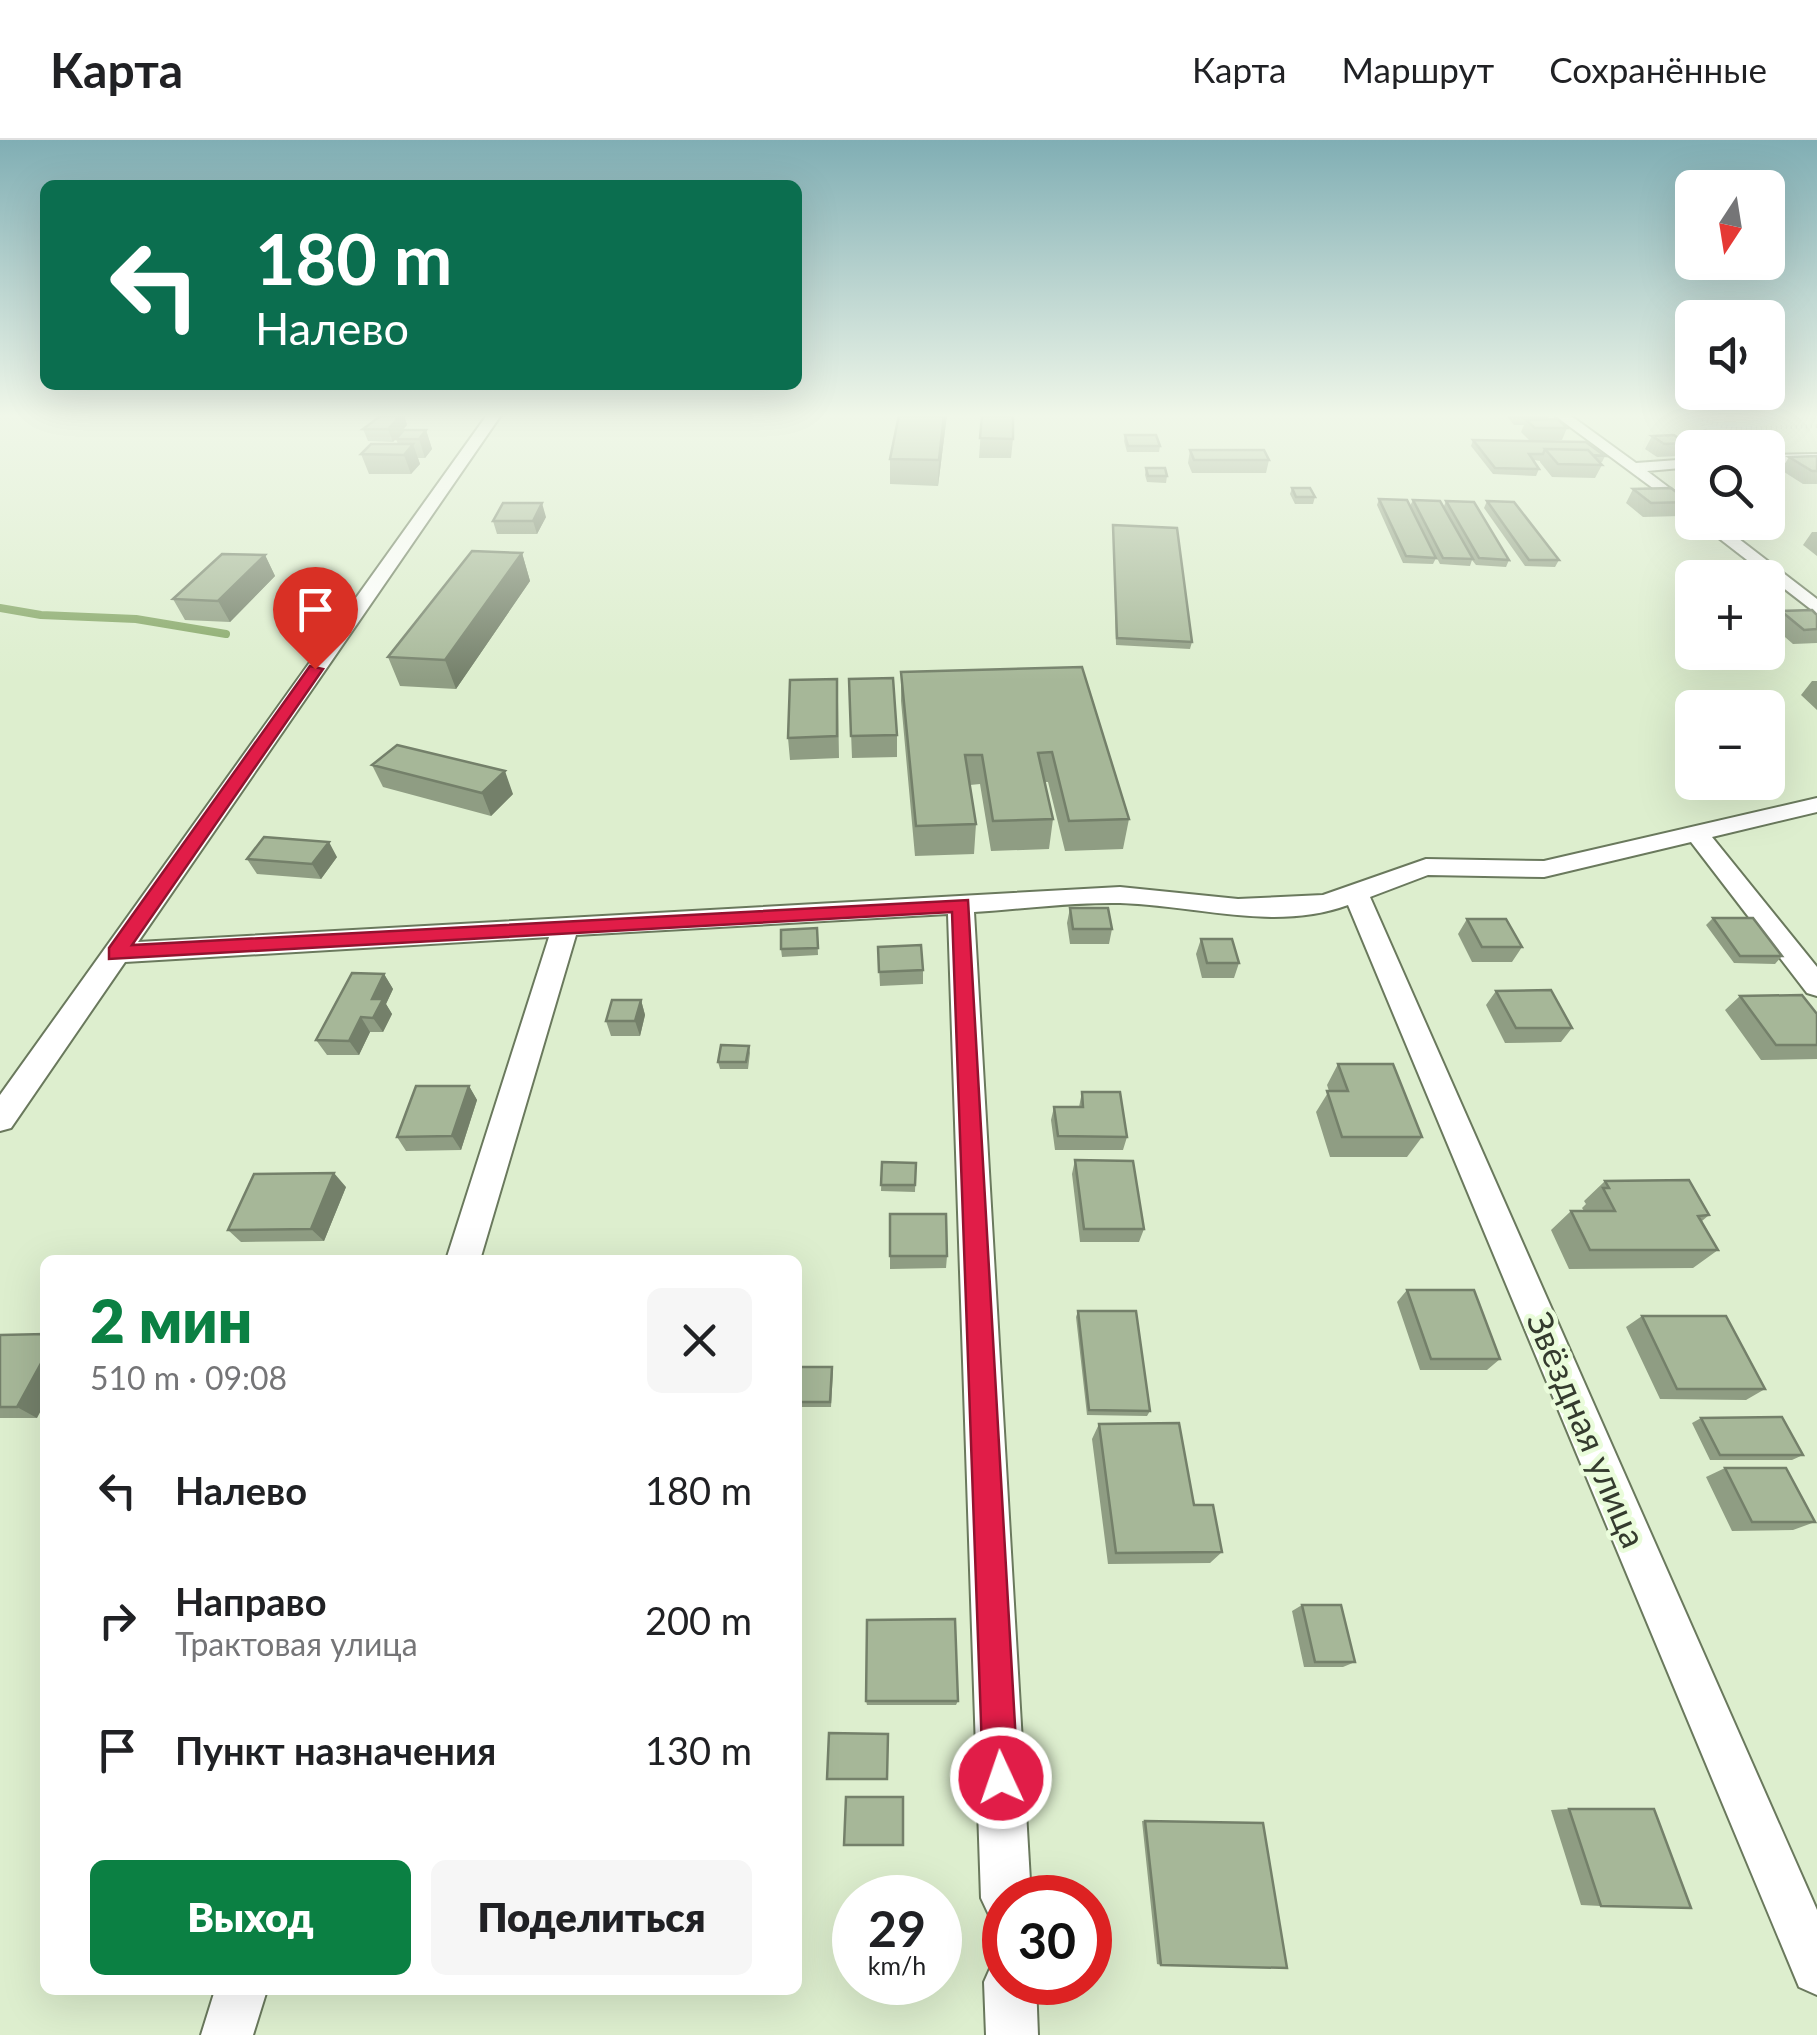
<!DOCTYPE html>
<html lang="ru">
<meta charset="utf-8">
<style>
:root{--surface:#fff;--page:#f6f6f6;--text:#202124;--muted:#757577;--line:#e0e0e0;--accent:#0b8043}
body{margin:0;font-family:Lato,sans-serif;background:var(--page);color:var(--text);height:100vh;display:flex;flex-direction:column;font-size:38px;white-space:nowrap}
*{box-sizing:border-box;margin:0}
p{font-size:32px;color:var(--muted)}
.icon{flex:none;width:55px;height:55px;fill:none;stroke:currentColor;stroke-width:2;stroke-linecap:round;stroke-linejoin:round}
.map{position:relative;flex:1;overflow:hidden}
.sheet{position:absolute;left:40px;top:1115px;width:762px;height:740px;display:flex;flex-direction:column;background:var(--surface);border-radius:15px;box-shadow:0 10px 40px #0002}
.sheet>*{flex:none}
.hud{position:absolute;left:40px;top:40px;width:762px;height:210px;border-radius:15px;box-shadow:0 10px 40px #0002;background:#0b6e4f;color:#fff;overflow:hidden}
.needle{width:65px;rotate:192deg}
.tools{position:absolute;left:1675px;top:30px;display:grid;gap:20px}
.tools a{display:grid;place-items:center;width:110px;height:110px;border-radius:15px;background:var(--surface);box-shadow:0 10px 40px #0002;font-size:50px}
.speed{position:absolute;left:832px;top:1735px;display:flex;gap:20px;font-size:50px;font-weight:700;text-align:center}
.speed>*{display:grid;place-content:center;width:130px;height:130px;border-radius:50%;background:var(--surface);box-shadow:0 10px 40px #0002;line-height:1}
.speed small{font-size:25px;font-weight:400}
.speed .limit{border:15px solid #d22;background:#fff;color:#111}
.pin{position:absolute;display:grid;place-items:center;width:85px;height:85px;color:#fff;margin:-102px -42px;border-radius:50% 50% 50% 0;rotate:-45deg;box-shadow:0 0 10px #0007}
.pin .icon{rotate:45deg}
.me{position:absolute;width:110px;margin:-55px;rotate:357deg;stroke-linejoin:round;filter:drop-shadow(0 0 8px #0008)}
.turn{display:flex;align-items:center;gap:35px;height:210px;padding:0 50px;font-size:45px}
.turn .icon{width:130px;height:130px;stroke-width:2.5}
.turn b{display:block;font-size:70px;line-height:85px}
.round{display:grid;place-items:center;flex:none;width:105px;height:105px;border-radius:15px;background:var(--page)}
.headline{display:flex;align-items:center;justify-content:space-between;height:170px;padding:0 50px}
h1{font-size:60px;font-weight:800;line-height:75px;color:var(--accent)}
.button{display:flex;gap:20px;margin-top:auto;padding:20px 50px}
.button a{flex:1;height:115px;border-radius:15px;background:var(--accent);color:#fff;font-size:40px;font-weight:800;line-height:115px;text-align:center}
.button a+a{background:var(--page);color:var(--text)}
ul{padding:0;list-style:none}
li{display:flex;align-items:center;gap:30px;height:130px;padding:0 50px}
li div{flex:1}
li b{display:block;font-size:38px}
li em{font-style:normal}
header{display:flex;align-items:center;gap:60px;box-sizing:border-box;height:140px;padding:0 50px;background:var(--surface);border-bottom:2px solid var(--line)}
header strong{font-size:48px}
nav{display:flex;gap:55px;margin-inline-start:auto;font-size:35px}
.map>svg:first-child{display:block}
</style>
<header>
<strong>Карта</strong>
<nav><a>Карта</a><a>Маршрут</a><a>Сохранённые</a></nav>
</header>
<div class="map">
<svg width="1817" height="1895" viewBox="0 0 1817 1895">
<rect width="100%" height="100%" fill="#ddeece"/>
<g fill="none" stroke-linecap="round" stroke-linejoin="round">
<path stroke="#85a666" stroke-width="8" d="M0 468 41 475 136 479 226 494"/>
<defs>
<path id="street" d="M487 275H501L138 802 1120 747 1238 759 1323 755 1426 719 1544 721 1817 658V672L1712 697 1817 827V856L1807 853 1691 702 1544 737 1428 735 1370 757 1817 1770V1855L1799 1847 1348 765C1275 792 1195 765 1120 763 1072 762 1022 769 974 772L1031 1758H1005V1782L989 1775 981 1758 948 774 576 795 480 1120H446L549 797 125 822 11 988 0 991V955Z
M1554 275H1570L1636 323 1692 319V327L1647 331 1692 365V377Z
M1817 314V322L1768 324V315Z
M1698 382H1717L1817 459V474Z
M1005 1818V1842H1036L1038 1895H986L984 1842 992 1824Z
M215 1850H267L253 1895H201Z"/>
</defs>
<use href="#street" stroke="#6a795d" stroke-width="4"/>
<path stroke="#a6b39a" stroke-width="4" stroke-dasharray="1 4" stroke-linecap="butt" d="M1688 275 1733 289 1817 286
M1700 275 1711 308"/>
<use href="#street" fill="#fff" fill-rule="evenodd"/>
</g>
<path fill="#8f9d83" d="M382 275H404L407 285 393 302 368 301 363 289Z
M899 275H947L938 346 890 344V319Z
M982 275 1013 299 1011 318H979Z
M1506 275H1550L1548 279 1567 288 1562 300 1530 301 1521 292 1524 285H1514Z
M426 290 432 309 425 318H418L420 324 411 334H369L361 314 398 304 396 299Z
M1125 295 1160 306 1159 312H1127L1124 301Z
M1652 296 1687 303 1680 316 1657 317 1645 309Z
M1473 300 1605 316 1602 322H1599L1602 325 1595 338 1552 337 1540 322V321L1534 320 1539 329 1536 336 1493 334 1471 306Z
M1190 310 1269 320 1266 333H1192L1188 323Z
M1817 316V344H1803L1781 330 1789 317Z
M1146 328 1167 336 1166 343 1147 342 1145 335Z
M1292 348 1315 357 1313 364H1295L1290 354Z
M1633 349 1689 362 1681 376 1643 377 1626 363Z
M1379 359 1436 418 1433 424 1403 423 1377 365Z
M1413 360 1444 366 1446 361 1509 420 1506 427 1476 425 1472 420 1470 426 1440 424 1410 366Z
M1487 361 1559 420 1555 427 1525 426 1484 368Z
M1768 371 1781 381 1777 387 1753 388 1746 382H1768Z
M546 377 537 394H497L493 381Z
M1113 385 1192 502 1190 509 1116 505Z
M1812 392H1817V416L1803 405Z
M522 413 530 441 456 549 400 546 388 517Z
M265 415 275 436 230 482 185 480 173 459Z
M1781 471 1817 475V503L1793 504 1771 485Z
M1082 527 1129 679 1123 709 1065 711 1048 642H1044L1053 679 1049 709 991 711 980 644 970 645 976 684 974 714 915 716 901 561V532Z
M849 539 897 595V617L852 618Z
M1812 541H1817V570L1801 555Z
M838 561 839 618 790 620 788 598Z
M372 625 513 654 491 676 383 647Z
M337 717 321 739 257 734 247 719Z
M1070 768 1112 789 1109 804H1070L1067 783Z
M1713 778 1782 816 1775 824 1734 823 1706 785Z
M1467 779 1522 807 1512 822H1472L1458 794Z
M817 788 818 815 782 817 781 809Z
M1201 799 1239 823 1234 838H1202L1196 814Z
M878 807 923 830V844L880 846Z
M384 834 393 849 386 864 392 874 383 892H370L359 915H327L316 900Z
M1496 851 1572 888 1561 902 1505 903 1486 865Z
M1740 856 1817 874V919L1761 920 1725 870Z
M641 860 645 875 640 896H611L606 881Z
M749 906 750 913 748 929H720L718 922Z
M1338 924 1422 997 1407 1017H1330L1316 972 1329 951 1327 945Z
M469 946 477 960 461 1010 406 1011 397 997Z
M1082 952 1127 997 1123 1010H1055L1051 980 1054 967H1079Z
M1075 1020 1144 1089 1139 1102H1080L1072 1034Z
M882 1022 916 1023 915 1052 881 1051Z
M1605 1041 1709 1075 1702 1081 1718 1110 1693 1128 1569 1129 1551 1090 1571 1071H1584L1582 1068 1586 1064 1584 1061Z
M346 1047 324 1101 241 1102 228 1090Z
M890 1074 947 1116 946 1128 890 1129Z
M1407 1150 1500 1219 1487 1230H1420L1397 1162Z
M1078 1171 1150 1271 1147 1276 1087 1275 1076 1177Z
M1642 1176 1765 1249 1746 1260 1660 1259 1626 1187Z
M0 1195 37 1278H0Z
M798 1227 833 1232 831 1267H798Z
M1701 1278 1803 1315 1792 1320H1710L1692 1283Z
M1099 1284 1194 1365 1222 1412 1210 1423 1108 1424 1092 1299Z
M1725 1328 1815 1382 1793 1390 1732 1391 1706 1337Z
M1302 1465 1355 1522 1343 1527H1304L1292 1471Z
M866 1561H958L956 1565H867Z
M1569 1669 1601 1766 1581 1765 1551 1670Z
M1142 1681H1145L1161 1825 1157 1824Z"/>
<path fill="#74806a" d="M401 275H404L407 285 393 302 388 289Z
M944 275H947L938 346 939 320Z
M426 290 432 309 425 318 419 299Z
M413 304 420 324 411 334 404 315Z
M542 363 546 377 537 394 533 381Z
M522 413 530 441 456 549 445 520Z
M265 415 275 436 230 482 218 461Z
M505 631 513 654 491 676 482 653Z
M329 702 337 717 321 739 312 724Z
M384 834 393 849 386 864 392 874 383 892 373 878 372 859Z
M641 860 645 875 640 896 635 881Z
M361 877 370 892 359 915 349 901Z
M469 946 477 960 461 1010 452 996Z
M334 1033 346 1047 324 1101 311 1089Z
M45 1216V1263L37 1278 17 1267Z"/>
<path fill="#a6b798" stroke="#74806a" stroke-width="2.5" d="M382 275H401L388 289H363Z
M899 275H944L939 320 890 319Z
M982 275H1013V299L980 298Z
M1558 279 1567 288H1535L1526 280Z
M404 290H426L419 299H396Z
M1125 295H1156L1160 306H1128Z
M1674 295 1687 303 1664 304 1652 296Z
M1473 300 1586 302 1605 316 1593 315 1588 310 1545 309 1543 314H1529L1539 329 1495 328Z
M371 304H413L404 315 361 314Z
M1545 309 1588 310 1602 325 1558 324Z
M1190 310H1264L1269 320H1194Z
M1817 316V331H1812L1789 317Z
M1146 328H1165L1167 336H1148Z
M1292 348H1310L1315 357H1296Z
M1671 348 1689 362 1651 363 1633 349Z
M1379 359 1407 360 1436 418 1406 416Z
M1413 360 1440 361 1473 419 1443 418Z
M1446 361 1474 362 1509 420 1479 418Z
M1487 361 1514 362 1559 420H1529Z
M503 363H542L533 381H493Z
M1768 371 1781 381H1768Z
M1113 385 1177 388 1192 502 1117 498Z
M472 411 522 413 445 520 388 517Z
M222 414 265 415 218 461 173 459Z
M1812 470 1817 475V489L1804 490 1781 471Z
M1082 527 1129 679 1069 681 1052 612 1038 613 1053 679 993 681 982 615H965L976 684 916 686 901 532Z
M893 538 897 595 851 596 849 539Z
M837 539V596L788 598 790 540Z
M397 605 505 631 482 653 372 625Z
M264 697 329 702 312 724 247 719Z
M1070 768H1108L1112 789H1073Z
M1713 778H1753L1782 816H1740Z
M1467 779H1506L1522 807H1482Z
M817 788 818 808 781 809V790Z
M1201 799H1232L1239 823H1207Z
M921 805 923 830 879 832 878 807Z
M352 833 384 834 372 859H383L373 878 361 877 349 901 316 900Z
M1551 850 1572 888H1516L1496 851Z
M1802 855 1817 874V905H1776L1740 856Z
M612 860H641L635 881H606Z
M721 905 749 906 746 922H718Z
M1338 924H1393L1422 997H1342L1327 951H1348Z
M416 946H469L452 996 397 997Z
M1082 952H1120L1127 997 1058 996 1054 967H1083Z
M1075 1020 1133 1021 1144 1089H1084Z
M882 1022 916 1023 915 1045H881Z
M334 1033 311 1089 228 1090 254 1034Z
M1689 1040 1709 1075 1698 1076 1718 1110H1590L1571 1071H1615L1603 1048H1609L1605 1041Z
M890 1074H946L947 1116H890Z
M1407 1150H1474L1500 1219H1431Z
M1078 1171H1136L1150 1271 1089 1270Z
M1642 1176H1726L1765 1249H1677Z
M45 1194V1216L17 1267H0V1195Z
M798 1227H832L830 1262H798Z
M1782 1277 1803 1315H1720L1701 1278Z
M1179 1283 1194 1365H1213L1222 1412 1116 1413 1099 1284Z
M1725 1328H1786L1815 1382H1752Z
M1302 1465H1341L1355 1522H1315Z
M955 1479 958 1561H866L867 1480Z
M829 1593 888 1594 887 1639H827Z
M846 1657H903V1705H844Z
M1569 1669H1654L1691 1768 1601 1766Z
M1145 1681 1263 1683 1287 1828 1161 1825Z"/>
<linearGradient id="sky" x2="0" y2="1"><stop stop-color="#80aeb4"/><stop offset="0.51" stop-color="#f0f7e9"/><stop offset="1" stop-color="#f0f7e9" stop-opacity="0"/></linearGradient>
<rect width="1817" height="540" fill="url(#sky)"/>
<path fill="#e11d48" stroke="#92132f" stroke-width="2.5" d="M310 526 323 529 132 805 968 760 1018 1638 1013 1651 1001 1656 988 1651 983 1638 952 772 109 819V808Z"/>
<g text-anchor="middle" stroke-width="9" stroke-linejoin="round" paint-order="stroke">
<g font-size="35" fill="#343b2e" stroke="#eafcdb">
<text transform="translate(1586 1290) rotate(67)" y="12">Звёздная улица</text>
</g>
</g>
</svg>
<div class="tools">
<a><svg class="needle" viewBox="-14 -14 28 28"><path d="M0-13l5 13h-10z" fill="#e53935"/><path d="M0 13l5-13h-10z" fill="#757577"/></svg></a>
<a><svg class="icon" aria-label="sound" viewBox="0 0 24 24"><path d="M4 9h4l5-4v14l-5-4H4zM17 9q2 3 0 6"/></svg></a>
<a><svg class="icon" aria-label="search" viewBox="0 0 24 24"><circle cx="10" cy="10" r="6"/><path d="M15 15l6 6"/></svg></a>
<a>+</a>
<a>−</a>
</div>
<div class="speed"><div>29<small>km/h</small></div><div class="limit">30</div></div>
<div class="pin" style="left:315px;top:529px;background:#d93025"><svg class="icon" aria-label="arrive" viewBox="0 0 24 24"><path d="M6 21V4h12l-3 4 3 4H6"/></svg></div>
<svg class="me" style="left:1001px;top:1638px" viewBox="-20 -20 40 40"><circle r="17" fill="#e11d48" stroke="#fff" stroke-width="3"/><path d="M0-11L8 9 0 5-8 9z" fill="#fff"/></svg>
<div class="hud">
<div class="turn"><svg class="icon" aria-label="left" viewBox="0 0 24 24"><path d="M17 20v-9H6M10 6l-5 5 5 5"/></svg><div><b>180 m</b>Налево</div></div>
</div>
<section class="sheet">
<div class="headline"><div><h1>2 мин</h1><p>510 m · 09:08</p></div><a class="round"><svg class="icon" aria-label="close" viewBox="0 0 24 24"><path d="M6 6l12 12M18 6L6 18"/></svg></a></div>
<ul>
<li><svg class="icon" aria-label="left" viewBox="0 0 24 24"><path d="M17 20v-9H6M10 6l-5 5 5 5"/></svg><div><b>Налево</b></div><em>180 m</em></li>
<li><svg class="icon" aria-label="right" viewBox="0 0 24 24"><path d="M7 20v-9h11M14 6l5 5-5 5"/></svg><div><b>Направо</b><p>Трактовая улица</p></div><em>200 m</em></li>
<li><svg class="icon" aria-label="arrive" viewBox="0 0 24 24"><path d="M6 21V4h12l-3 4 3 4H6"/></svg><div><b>Пункт назначения</b></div><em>130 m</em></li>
</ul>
<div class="button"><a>Выход</a><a>Поделиться</a></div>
</section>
</div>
